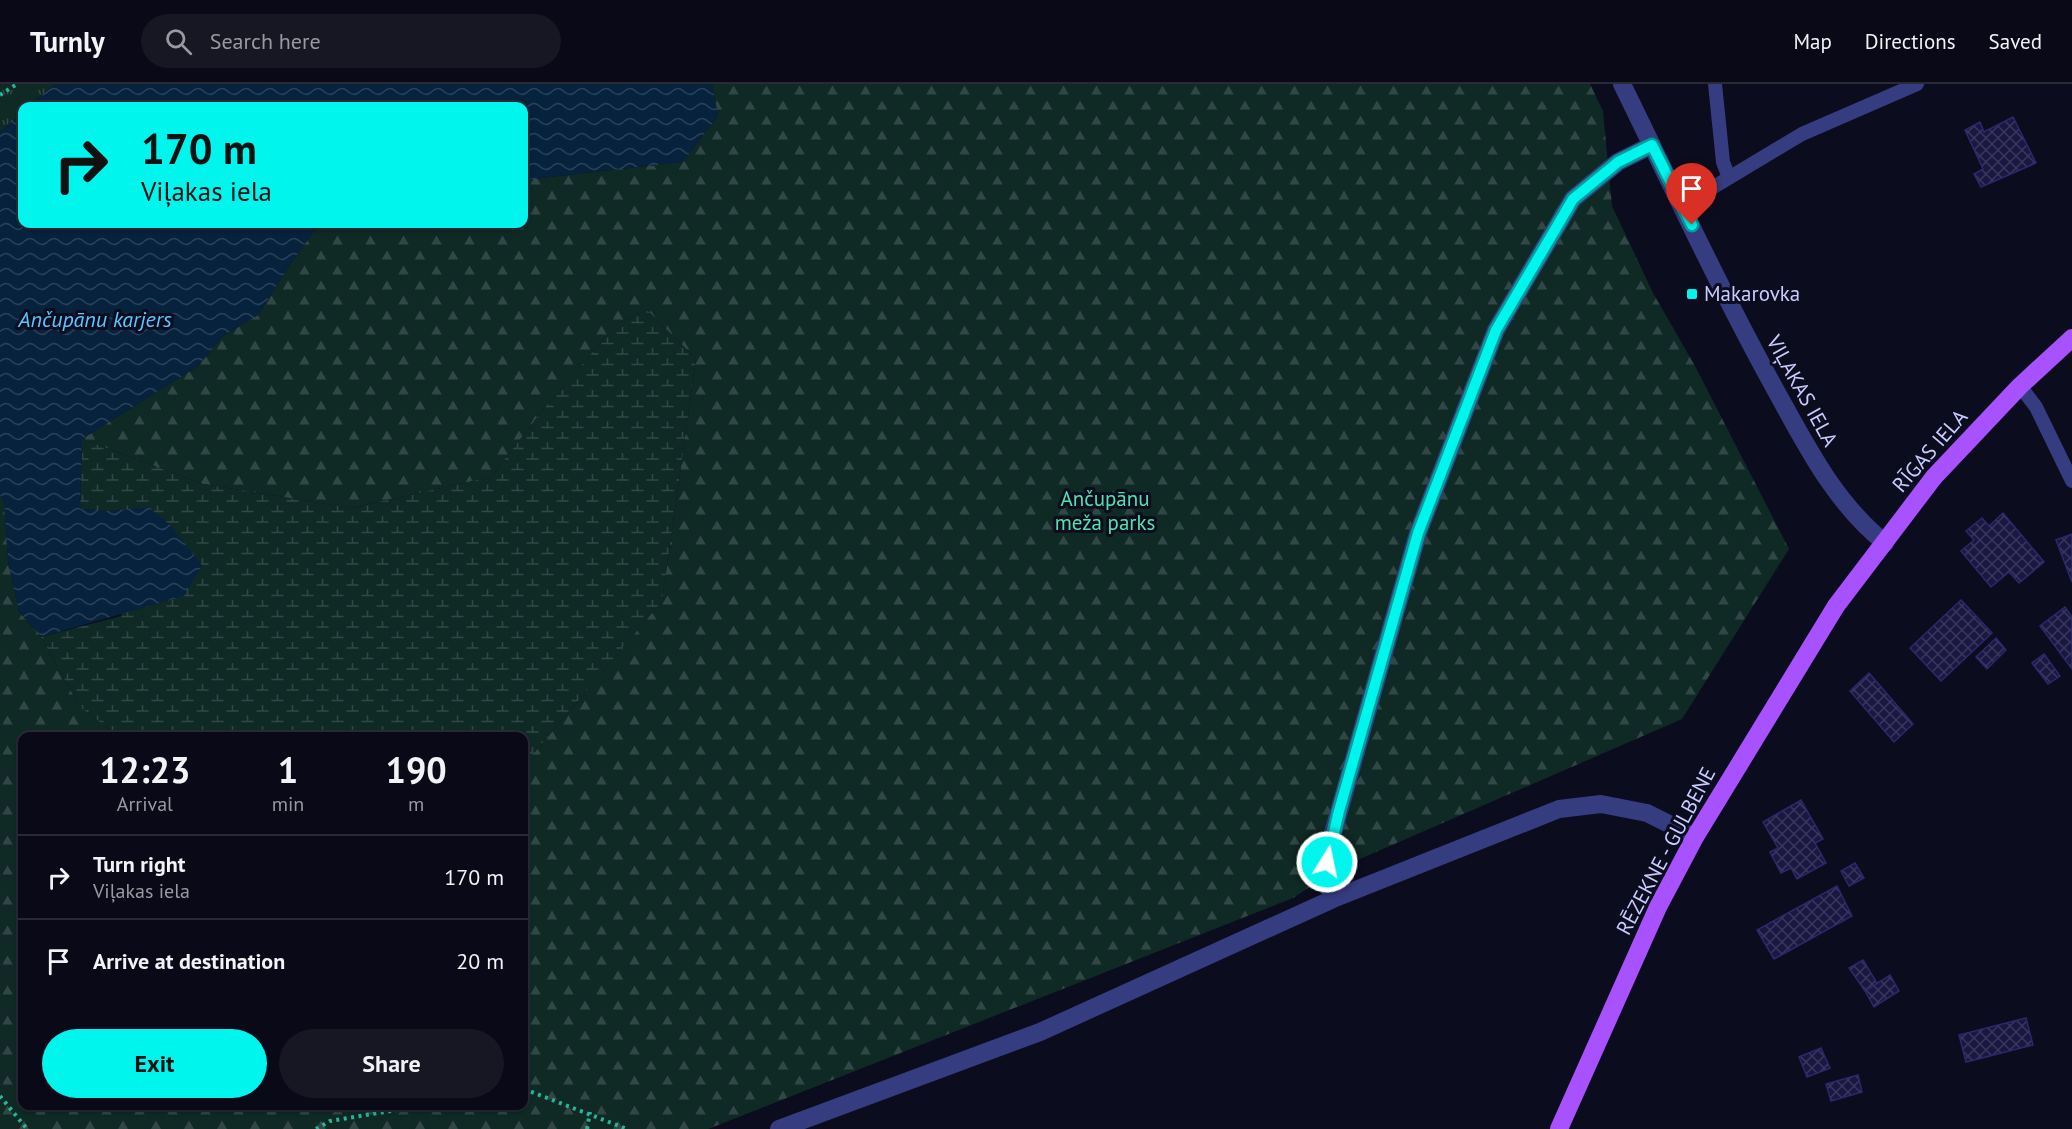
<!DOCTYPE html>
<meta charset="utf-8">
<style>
:root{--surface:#090917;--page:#171724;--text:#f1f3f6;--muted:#999aa1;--line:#292a36;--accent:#00f5ed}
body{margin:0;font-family:"PT Sans",sans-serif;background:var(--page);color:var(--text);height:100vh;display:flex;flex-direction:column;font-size:22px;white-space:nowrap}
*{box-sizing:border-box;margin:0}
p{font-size:20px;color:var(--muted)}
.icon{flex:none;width:33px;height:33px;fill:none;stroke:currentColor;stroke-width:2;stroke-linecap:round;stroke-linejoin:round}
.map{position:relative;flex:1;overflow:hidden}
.panel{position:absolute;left:18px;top:648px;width:510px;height:378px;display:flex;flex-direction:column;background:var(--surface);border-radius:12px;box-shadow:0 2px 4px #0004,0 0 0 2px var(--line)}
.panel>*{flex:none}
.guide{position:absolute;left:18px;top:18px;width:510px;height:126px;border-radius:12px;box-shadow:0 2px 4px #0004,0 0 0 2px var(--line);background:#00f5ed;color:#111;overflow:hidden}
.pin{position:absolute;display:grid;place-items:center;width:51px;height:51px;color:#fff;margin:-62px -26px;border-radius:50% 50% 50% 0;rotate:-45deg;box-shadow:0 0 6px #0007}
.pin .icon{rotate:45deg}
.me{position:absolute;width:66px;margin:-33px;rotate:10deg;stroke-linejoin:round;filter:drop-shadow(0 0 4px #0008)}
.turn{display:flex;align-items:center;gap:21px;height:126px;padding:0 24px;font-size:27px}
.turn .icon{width:78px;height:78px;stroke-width:2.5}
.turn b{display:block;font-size:42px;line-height:51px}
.eta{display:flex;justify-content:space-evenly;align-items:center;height:102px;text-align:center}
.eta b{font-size:36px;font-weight:700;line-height:42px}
.button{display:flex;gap:12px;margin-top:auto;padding:12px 24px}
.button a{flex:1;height:69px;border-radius:36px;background:var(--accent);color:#111;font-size:24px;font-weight:700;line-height:69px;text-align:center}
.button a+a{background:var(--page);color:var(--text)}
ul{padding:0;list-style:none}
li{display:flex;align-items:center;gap:18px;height:84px;padding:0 24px;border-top:2px solid var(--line)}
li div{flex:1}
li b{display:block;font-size:22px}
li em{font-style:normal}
header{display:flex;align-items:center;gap:36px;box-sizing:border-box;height:84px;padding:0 30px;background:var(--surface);border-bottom:2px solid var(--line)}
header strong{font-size:28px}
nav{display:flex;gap:33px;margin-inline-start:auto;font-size:21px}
.search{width:420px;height:54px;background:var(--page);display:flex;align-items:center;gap:15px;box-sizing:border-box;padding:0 21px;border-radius:33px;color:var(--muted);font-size:22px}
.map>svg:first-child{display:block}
</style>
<header>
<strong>Turnly</strong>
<div class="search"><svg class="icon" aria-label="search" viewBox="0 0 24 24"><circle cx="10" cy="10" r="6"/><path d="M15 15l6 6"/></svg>Search here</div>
<nav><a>Map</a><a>Directions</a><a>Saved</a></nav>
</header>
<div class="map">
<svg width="2072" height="1045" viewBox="0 0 2072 1045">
<defs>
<pattern id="grass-tufts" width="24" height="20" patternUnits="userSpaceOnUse" patternTransform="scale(1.5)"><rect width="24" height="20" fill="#0f2925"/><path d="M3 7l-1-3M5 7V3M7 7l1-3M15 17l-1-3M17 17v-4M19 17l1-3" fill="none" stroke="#314746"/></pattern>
<pattern id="forest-firs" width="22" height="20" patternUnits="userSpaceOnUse" patternTransform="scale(1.5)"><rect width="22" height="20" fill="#0f2925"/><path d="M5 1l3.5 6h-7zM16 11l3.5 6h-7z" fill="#314746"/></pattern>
<pattern id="wetland-marsh" width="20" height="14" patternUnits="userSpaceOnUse" patternTransform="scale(1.5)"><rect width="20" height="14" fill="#0f2925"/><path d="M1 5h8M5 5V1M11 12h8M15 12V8" fill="none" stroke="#314746"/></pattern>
<pattern id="water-waves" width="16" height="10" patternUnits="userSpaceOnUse" patternTransform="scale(1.5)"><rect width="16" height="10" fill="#07223d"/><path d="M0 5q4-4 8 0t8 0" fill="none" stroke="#2a415a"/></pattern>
<pattern id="building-cross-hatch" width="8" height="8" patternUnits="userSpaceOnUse" patternTransform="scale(1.5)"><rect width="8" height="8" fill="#1a1741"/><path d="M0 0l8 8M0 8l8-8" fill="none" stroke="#3a375e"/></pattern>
</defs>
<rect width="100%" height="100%" fill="#0c0c1f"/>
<path fill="url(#grass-tufts)" d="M0 0H59L51 3 29 22H22V29L0 48Z"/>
<path fill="url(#forest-firs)" d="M712 0H1590L1603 27 1612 122 1653 209 1695 282 1789 465 1682 635 1337 785 1293 814 708 1045H0V411L4 418 8 477 19 528 41 553 80 623 118 652H22V1022H524V675L535 668 662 517 696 275 647 226 618 239 542 327 491 393 351 424 203 400 82 355 198 282 223 252 258 231 287 185 319 140H524V96L683 78 718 32Z"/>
<path fill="url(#wetland-marsh)" d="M647 226 696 275 662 517 535 668 524 675V652H118L80 623 41 553 121 532 149 424 111 427 80 425 82 355 203 400 351 424 491 393 542 327 618 239Z"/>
<path fill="url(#water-waves)" d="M59 0H712L718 32 683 78 524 96V22H29L51 3Z
M22 29V140H319L287 185 258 231 223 252 198 282 82 355 80 425 111 427 149 423 172 443 202 481 184 512 41 553 19 528 8 477 4 418 0 411V48Z"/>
<path fill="url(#building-cross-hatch)" stroke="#2d286e" stroke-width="1.5" d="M2013 33 2036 79 1981 103 1974 90 1983 85 1965 46 1980 38 1984 48Z
M2003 429 2044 478 2019 499 2009 488 1991 503 1961 467 1974 456 1966 447 1982 434 1989 442Z
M2072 450V498L2056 456Z
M1961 516 1992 549 1941 597 1910 564Z
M2065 523 2072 533V585L2040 542Z
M1996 554 2006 566 1987 585 1976 573Z
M2044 570 2060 592 2048 600 2032 579Z
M1869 589 1913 640 1894 658 1850 607Z
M1801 716 1823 755 1815 759 1826 779 1797 795 1791 784 1781 789 1770 768 1778 764 1763 738Z
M1855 779 1864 794 1849 802 1841 787Z
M1837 802 1852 832 1774 875 1757 846Z
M1863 876 1877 899 1865 907 1849 884Z
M1890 891 1899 907 1874 923 1865 907Z
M2026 934 2033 961 1966 978 1959 951Z
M1821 964 1830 984 1807 993 1799 973Z
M1858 991 1862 1008 1831 1017 1826 1000Z"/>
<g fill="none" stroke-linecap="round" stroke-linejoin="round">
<path stroke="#29b499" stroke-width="4" stroke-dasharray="3 4.5" stroke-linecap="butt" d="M0 11 17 0
M524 1005 627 1045
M0 1012 27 1045
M316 1045 330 1037 421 1022
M587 1045 590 1028"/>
<path stroke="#353c80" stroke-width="14" d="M1715 0 1723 78 1729 94
M1682 122 1802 50 1917 0
M2020 302 2036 323 2072 397"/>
<path stroke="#353c80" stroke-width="18" d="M1622 0C1672 102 1720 205 1775 305 1806 361 1834 418 1885 459
M1333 815 1326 794 1329 763 1418 449 1496 246 1573 115 1618 78 1652 61
M779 1045 1040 948 1333 815 1559 725 1601 720 1647 729 1695 753"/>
<path stroke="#a751ff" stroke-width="18" d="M1559 1045 1658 823 1695 753 1836 522 1934 393 2020 302 2072 254"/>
</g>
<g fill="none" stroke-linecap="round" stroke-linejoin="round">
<defs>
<path id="route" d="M1327 778 1339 727 1418 449 1496 246 1573 115 1618 78 1652 61 1692 141"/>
</defs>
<use href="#route" stroke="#009f9a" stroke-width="15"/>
<use href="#route" stroke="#00f5ed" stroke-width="10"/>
</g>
<rect fill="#00f5ed" stroke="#0c0c1f" stroke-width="2" x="1686" y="204" width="12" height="12" rx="3"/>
<g text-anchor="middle" stroke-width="6" stroke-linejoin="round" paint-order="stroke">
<g font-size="21" fill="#cacbff" stroke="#0c0c1f" text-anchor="start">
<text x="1704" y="217">Makarovka</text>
</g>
<g font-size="21" fill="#cacbff" stroke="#0c0c1f">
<text transform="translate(1802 307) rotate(61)" y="7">VIĻAKAS IELA</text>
<text transform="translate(1930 367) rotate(-49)" y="7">RĪGAS IELA</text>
<text transform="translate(1666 767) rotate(-62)" y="7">RĒZEKNE - GULBENE</text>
</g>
<g font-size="21" fill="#53e2ab" stroke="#0c0c1f">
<text x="1105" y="422">Ančupānu<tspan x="1105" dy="24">meža parks</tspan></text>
</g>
<g font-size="22" font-style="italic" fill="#58c8ff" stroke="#0c0c1f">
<text x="95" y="243">Ančupānu karjers</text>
</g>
</g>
</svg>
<div class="pin" style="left:1692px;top:141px;background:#d93025"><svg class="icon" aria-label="arrive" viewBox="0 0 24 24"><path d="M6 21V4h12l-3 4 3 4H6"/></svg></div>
<svg class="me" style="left:1327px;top:778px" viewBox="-20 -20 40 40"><circle r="17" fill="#00f5ed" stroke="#fff" stroke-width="3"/><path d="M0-11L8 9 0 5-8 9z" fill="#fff"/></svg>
<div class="guide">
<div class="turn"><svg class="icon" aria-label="right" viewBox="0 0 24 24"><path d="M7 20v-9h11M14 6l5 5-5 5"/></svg><div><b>170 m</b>Viļakas iela</div></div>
</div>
<section class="panel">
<div class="eta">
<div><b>12:23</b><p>Arrival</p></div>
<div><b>1</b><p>min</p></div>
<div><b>190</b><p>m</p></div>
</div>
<ul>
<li><svg class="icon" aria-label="right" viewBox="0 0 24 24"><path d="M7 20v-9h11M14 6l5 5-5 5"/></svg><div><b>Turn right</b><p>Viļakas iela</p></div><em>170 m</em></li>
<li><svg class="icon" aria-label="arrive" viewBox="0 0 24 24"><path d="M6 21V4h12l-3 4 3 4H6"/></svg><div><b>Arrive at destination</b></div><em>20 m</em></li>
</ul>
<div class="button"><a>Exit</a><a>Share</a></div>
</section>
</div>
